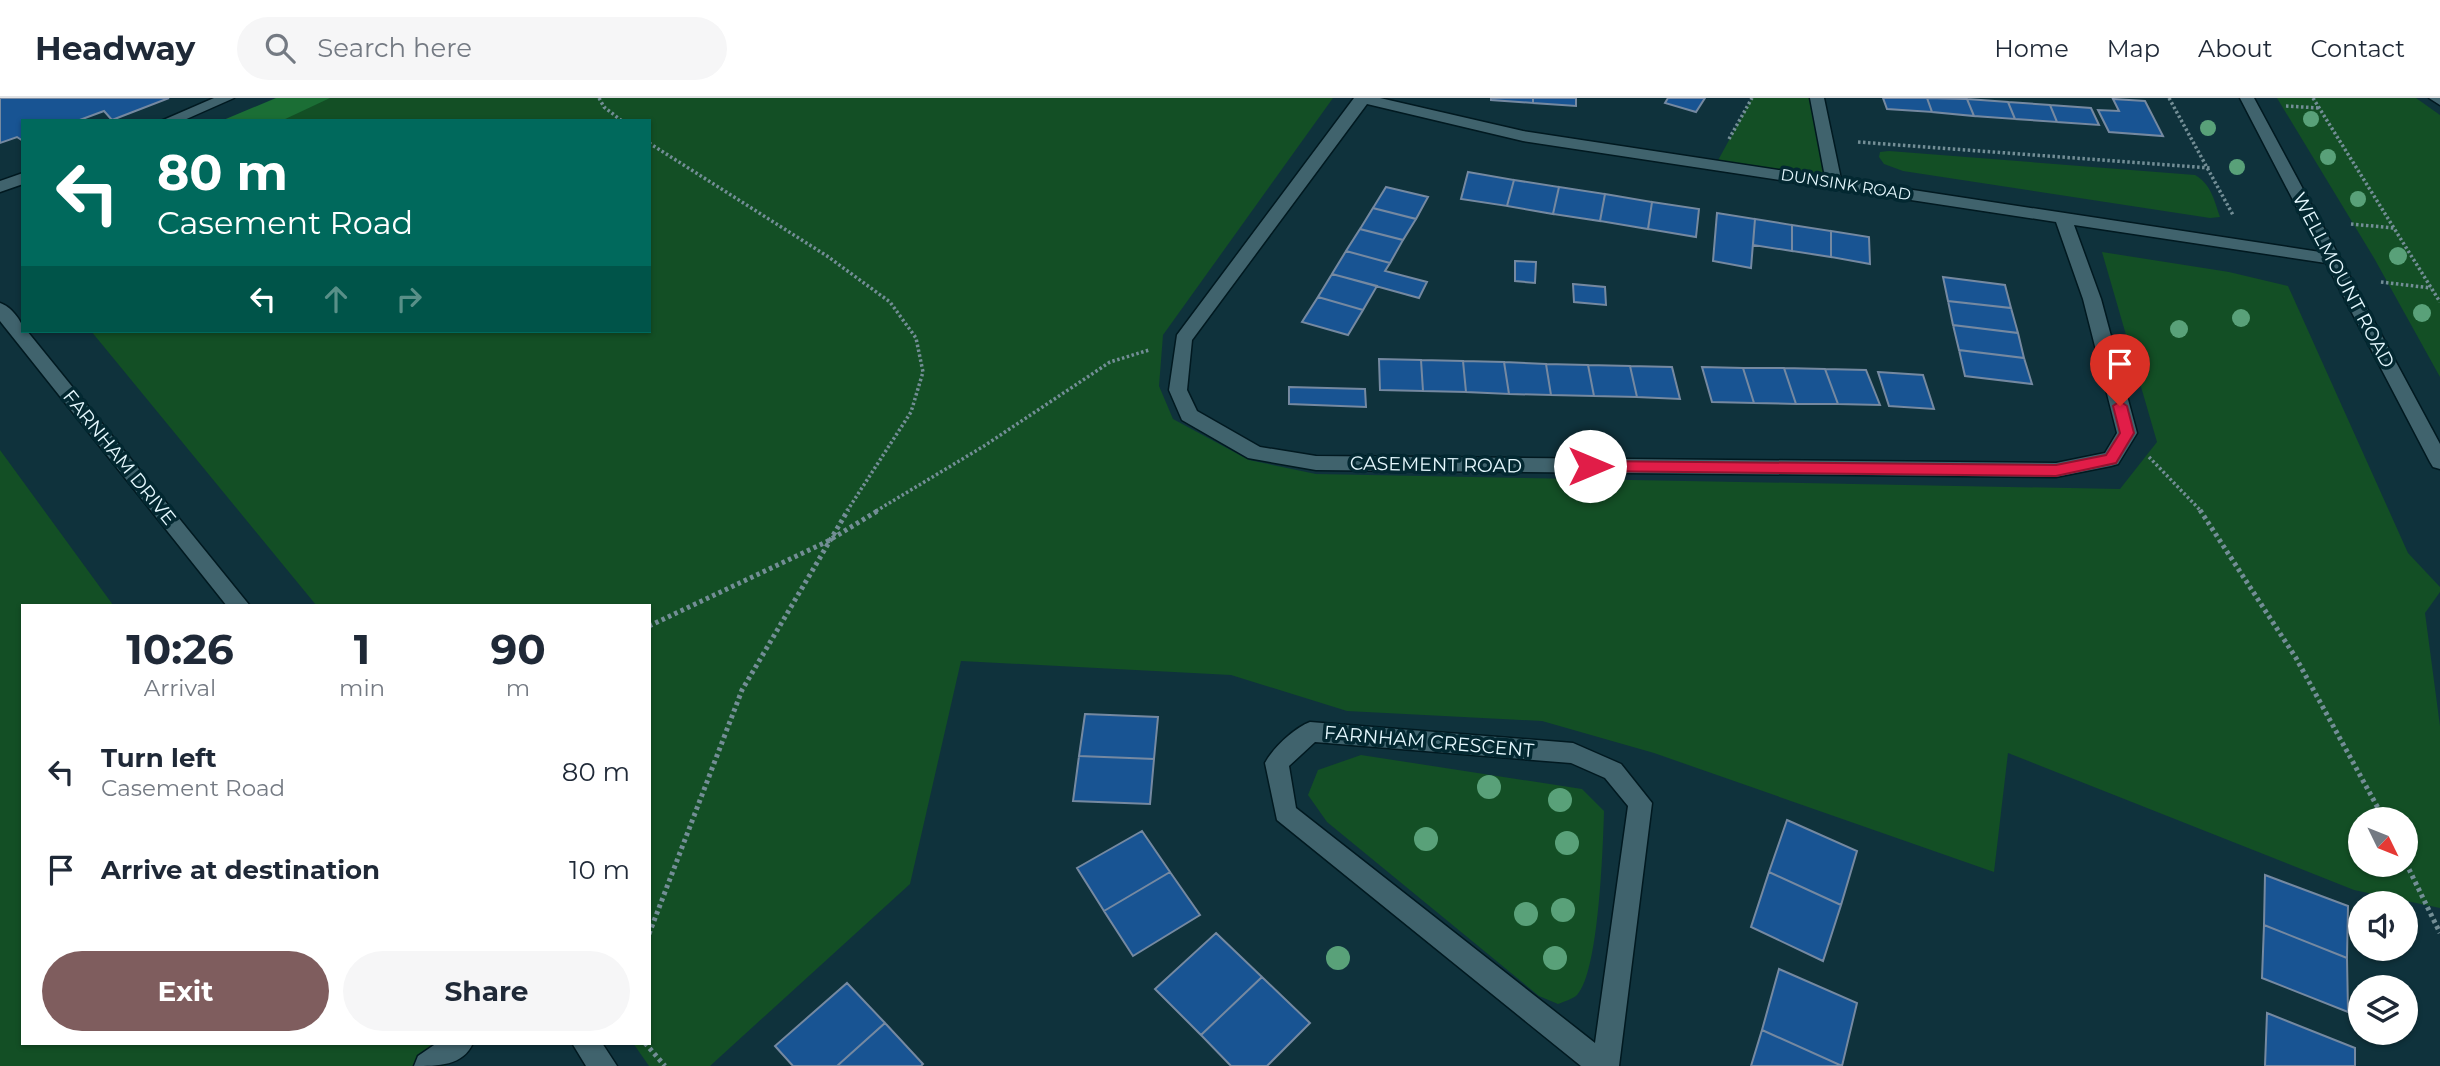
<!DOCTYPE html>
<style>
:root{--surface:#fff;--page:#f6f6f7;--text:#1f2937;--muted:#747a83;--line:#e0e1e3;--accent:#7f5d5e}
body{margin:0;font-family:Montserrat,sans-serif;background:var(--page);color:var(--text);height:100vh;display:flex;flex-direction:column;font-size:26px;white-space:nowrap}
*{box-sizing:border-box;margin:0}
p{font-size:23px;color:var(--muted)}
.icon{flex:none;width:38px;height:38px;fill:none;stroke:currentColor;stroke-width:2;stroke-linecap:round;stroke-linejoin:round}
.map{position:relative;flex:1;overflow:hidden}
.drawer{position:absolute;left:21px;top:506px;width:630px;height:441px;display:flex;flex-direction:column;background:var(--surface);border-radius:0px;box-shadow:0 2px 5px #0004}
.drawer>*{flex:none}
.guide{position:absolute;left:21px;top:21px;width:630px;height:214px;border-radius:0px;box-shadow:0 2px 5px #0004;background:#00695c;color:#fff;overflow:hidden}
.needle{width:46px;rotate:133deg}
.controls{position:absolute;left:2348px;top:709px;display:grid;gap:14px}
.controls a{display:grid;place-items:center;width:70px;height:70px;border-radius:50%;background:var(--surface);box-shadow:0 2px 5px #0004;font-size:35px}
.pin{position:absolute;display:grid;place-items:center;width:60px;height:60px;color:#fff;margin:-72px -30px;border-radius:50% 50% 50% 0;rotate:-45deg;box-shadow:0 0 7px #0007}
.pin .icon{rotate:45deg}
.me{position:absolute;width:77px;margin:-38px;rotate:90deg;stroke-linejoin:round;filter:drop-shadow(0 0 5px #0008)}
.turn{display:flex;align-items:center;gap:24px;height:147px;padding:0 21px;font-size:32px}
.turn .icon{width:91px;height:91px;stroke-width:2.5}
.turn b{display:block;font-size:49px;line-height:60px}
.lanes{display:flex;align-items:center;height:66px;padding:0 21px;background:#0003;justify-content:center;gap:35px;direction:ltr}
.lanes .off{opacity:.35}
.eta{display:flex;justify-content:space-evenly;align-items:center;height:119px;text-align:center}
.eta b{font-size:42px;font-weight:700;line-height:49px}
.cta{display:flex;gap:14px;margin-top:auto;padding:14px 21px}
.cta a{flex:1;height:80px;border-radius:42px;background:var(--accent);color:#fff;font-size:28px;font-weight:700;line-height:80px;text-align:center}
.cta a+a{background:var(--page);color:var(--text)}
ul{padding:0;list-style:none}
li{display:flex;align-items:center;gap:21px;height:98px;padding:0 21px}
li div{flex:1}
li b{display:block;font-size:26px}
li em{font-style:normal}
header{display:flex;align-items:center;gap:42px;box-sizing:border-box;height:98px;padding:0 35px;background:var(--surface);border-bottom:2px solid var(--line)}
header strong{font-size:33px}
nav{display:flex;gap:38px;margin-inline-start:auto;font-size:24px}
.search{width:490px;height:63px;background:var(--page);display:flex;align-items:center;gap:18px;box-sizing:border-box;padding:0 24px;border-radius:38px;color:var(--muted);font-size:26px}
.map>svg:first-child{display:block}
</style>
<header>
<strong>Headway</strong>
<div class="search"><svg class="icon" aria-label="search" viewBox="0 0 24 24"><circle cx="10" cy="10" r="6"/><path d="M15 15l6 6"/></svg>Search here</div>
<nav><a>Home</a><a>Map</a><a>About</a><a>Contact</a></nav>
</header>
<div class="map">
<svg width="2440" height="968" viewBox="0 0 2440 968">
<rect width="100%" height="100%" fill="#0f323c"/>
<path fill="#134f25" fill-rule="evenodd" d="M326 0H1333L1163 237 1159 288 1173 321 1249 362 1316 376 2120 391 2157 344 2102 154 2229 174 2288 188 2408 455 2440 489V494L2425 515 2440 628V810L2354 792 2008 655 1994 774 1654 655 1542 623 1347 613 1231 577 961 563 910 786 710 968H649L633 945H649V508L316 507 91 233H649V23H269ZM2361 721H2406V766H2361Z
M1752 0H1816L1834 84 1716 66Z
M2277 0H2416L2440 17V279L2374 160Z
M1889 53 2195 77C2211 86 2214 102 2220 119L2210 120 1903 73 1884 66 1879 59 1880 54Z
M0 352 113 507 23 508V945H429L445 968H0Z
M1361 657 1582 691 1604 713C1603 748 1599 874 1577 897 1573 901 1563 904 1558 906L1539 898 1327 724 1308 697 1318 672Z"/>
<path fill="#1b6e35" d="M276 0H330L281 23H221Z"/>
<path fill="#185493" stroke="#7589a1" stroke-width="2" d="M0 0H169L112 22 104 13 77 23H23V43L17 39 0 45Z
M1491 0H1533V5L1491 2Z
M1533 0H1576V8L1533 5Z
M1668 0H1705L1696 14 1665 5Z
M1883 0H1927L1932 14 1887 11Z
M1927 0 1967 1 1974 18 1932 14Z
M1967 1 2008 4 2015 21 1974 18Z
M2113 1 2145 3 2163 38 2109 34 2098 12 2119 13Z
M2008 4 2050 7 2057 24 2015 21Z
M2050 7 2091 10 2099 27 2057 24Z
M1468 74 1514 82 1507 108 1461 101Z
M1514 82 1559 89 1553 116 1507 108Z
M1386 89 1428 99 1416 121 1373 110Z
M1559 89 1605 96 1600 123 1553 116Z
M1605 96 1652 104 1648 131 1600 123Z
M1652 104 1699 111 1696 139 1648 131Z
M1373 110 1416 121 1403 142 1360 131Z
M1717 115 1755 121 1751 170 1713 163Z
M1755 121 1792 127V153L1753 147Z
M1792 127 1831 133V159L1792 153Z
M1360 131 1403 142 1390 165 1346 153Z
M1831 133 1869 139 1870 166 1831 159Z
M1346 153 1390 165 1385 173 1427 184 1419 200 1332 176Z
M1515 163 1536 164 1535 185 1515 183Z
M1332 176 1377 188 1363 212 1318 199Z
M1943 179 2005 187 2011 210 1948 203Z
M1573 186 1605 189 1606 207 1574 204Z
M1318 199 1363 212 1348 237 1302 224Z
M1948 203 2011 210 2018 235 1953 227Z
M1953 227 2018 235 2024 260 1959 252Z
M1959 252 2024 260 2032 286 1965 278Z
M1379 261 1421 262 1423 293 1380 292Z
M1421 262 1463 263 1466 294 1423 293Z
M1463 263 1504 264 1509 296 1466 294Z
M1504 264 1546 266 1551 297 1509 296Z
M1546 266 1588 267 1594 298 1551 297Z
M1588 267 1630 268 1637 299 1594 298Z
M1630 268 1672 269 1680 301 1637 299Z
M1702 269 1743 270 1754 305 1712 304Z
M1743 270H1784L1796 306 1754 305Z
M1784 270 1825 271 1838 306H1796Z
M1825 271 1866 272 1880 307 1838 306Z
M1878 274 1923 277 1934 311 1889 308Z
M1289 289 1365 291 1366 309 1289 306Z
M1085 616 1158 619 1154 661 1079 658Z
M1079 658 1154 661 1150 706 1073 703Z
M1787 722 1857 753 1841 807 1769 774Z
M1142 733 1170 774 1104 813 1077 770Z
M1170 774 1200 817 1133 858 1104 813Z
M1769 774 1841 807 1823 863 1751 829Z
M2265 777 2348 808 2347 860 2264 827Z
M2264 827 2347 860 2348 914 2262 880Z
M1216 835 1262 879 1201 937 1155 891Z
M1779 871 1857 905 1842 968 1762 932Z
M1262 879 1310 925 1267 968H1231L1201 937Z
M847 885 885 925 837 968H793L775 948Z
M2267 915 2355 950V968H2265Z
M885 925 923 966 921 968H837Z
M1762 932 1842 968H1751Z"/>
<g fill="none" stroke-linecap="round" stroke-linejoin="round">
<defs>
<path id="minor" d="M214 0H234L182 23H161Z
M1354 0H1380L1523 33 1825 79 1810 0H1824L1841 81 2320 154 2240 0H2254L2440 346V371L2433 369 2430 364 2326 165 2074 127 2101 201 2137 335 2118 366 2111 368 2056 379 1316 372 1248 360 1182 322 1169 292 1177 237ZM1367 6 1523 43 2056 124 2083 201 2117 335 2105 355 2056 365 1316 358 1260 349 1197 313 1187 292 1192 242Z
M2429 0H2440V7Z
M23 75V86L0 94V83Z
M0 205C10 208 23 223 23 233H27L250 508H227L0 223Z
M1310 624 1573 645 1621 666 1652 705 1619 968H1581L1277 722 1265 665C1273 650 1294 630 1310 624ZM1315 644 1571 665 1605 680 1628 708 1595 945 1296 710 1289 668Z
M437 945H473C463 968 438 968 414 968L418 958Z
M572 945H602L617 968H586Z"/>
</defs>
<use href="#minor" stroke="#011920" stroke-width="3"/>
<path stroke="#738e96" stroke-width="3.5" stroke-dasharray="2.5 2.5" stroke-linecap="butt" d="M599 0 604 9 622 23
M2169 0 2233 117
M2313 0 2440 204
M2286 8 2319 10
M1729 41 1752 0
M1858 44 2210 70
M649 45 827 158 890 204 916 240 923 274 911 314 847 413
M2351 126 2394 130
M2381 184 2431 190
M2149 359 2201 413
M876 413 984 348 1110 264 1149 252"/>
<path stroke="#738e96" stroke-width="5" stroke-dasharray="3.5 3.5" stroke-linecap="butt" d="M2200 412 2296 560 2384 721
M649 528 828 443 879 412
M2406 765 2440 835
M649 836 742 592 848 412
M645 945 665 968"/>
<use href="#minor" fill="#40636d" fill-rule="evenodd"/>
</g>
<g fill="#59a179">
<circle cx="2311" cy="21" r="8"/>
<circle cx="2208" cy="30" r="8"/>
<circle cx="2328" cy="59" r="8"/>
<circle cx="2237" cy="69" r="8"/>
<circle cx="2358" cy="101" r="8"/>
<circle cx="2398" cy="158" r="9"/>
<circle cx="2422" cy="215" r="9"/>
<circle cx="2241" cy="220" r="9"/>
<circle cx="2179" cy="231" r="9"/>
<circle cx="1489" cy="689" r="12"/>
<circle cx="1560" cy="702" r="12"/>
<circle cx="1426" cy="741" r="12"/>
<circle cx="1567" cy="745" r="12"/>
<circle cx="1563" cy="812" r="12"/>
<circle cx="1526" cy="816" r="12"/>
<circle cx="1338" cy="860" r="12"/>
<circle cx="1555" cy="860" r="12"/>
</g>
<path fill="#e11d48" stroke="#92132f" stroke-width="2" d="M2120 303 2127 308 2134 335 2116 365 2056 378 1590 373 1583 368 1590 363 2056 367 2106 357 2120 335 2113 308Z"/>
<g text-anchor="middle" stroke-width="7" stroke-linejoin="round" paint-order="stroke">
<g font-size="16" fill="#e5f8fe" stroke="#032831">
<text transform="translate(1846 86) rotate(9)" y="6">DUNSINK ROAD</text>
</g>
<g font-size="19" fill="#e5f8fe" stroke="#032831">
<text transform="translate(2344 182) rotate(62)" y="7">WELLMOUNT ROAD</text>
<text transform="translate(120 359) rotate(51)" y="7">FARNHAM DRIVE</text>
<text transform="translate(1436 366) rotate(1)" y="7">CASEMENT ROAD</text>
<text transform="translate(1429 643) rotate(5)" y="7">FARNHAM CRESCENT</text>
</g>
</g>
</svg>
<div class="controls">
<a><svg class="needle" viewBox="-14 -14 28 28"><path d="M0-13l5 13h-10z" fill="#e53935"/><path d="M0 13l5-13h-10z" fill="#747a83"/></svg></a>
<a><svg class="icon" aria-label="sound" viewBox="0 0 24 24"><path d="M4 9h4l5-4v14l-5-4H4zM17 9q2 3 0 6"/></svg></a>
<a><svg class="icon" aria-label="layers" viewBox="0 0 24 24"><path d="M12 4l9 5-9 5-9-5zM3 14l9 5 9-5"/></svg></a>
</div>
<div class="pin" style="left:2120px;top:308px;background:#d93025"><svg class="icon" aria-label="arrive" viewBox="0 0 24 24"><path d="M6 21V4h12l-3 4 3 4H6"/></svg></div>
<svg class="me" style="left:1590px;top:368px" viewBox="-20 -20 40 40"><circle r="19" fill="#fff"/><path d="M0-13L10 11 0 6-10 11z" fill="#e11d48"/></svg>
<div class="guide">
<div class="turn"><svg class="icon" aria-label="left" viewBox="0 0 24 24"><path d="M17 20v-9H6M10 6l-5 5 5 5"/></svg><div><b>80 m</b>Casement Road</div></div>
<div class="lanes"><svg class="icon" aria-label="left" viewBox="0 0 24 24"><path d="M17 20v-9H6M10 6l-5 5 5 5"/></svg><svg class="icon off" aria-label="ahead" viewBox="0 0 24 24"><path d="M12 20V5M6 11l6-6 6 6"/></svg><svg class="icon off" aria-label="right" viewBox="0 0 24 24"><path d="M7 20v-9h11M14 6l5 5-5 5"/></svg></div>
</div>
<section class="drawer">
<div class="eta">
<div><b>10:26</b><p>Arrival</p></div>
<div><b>1</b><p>min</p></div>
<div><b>90</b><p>m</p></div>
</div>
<ul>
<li><svg class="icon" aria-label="left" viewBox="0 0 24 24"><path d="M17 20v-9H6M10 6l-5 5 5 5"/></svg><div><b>Turn left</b><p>Casement Road</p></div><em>80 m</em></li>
<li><svg class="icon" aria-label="arrive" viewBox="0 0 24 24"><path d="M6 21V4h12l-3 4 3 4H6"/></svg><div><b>Arrive at destination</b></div><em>10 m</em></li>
</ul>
<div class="cta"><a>Exit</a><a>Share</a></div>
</section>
</div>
